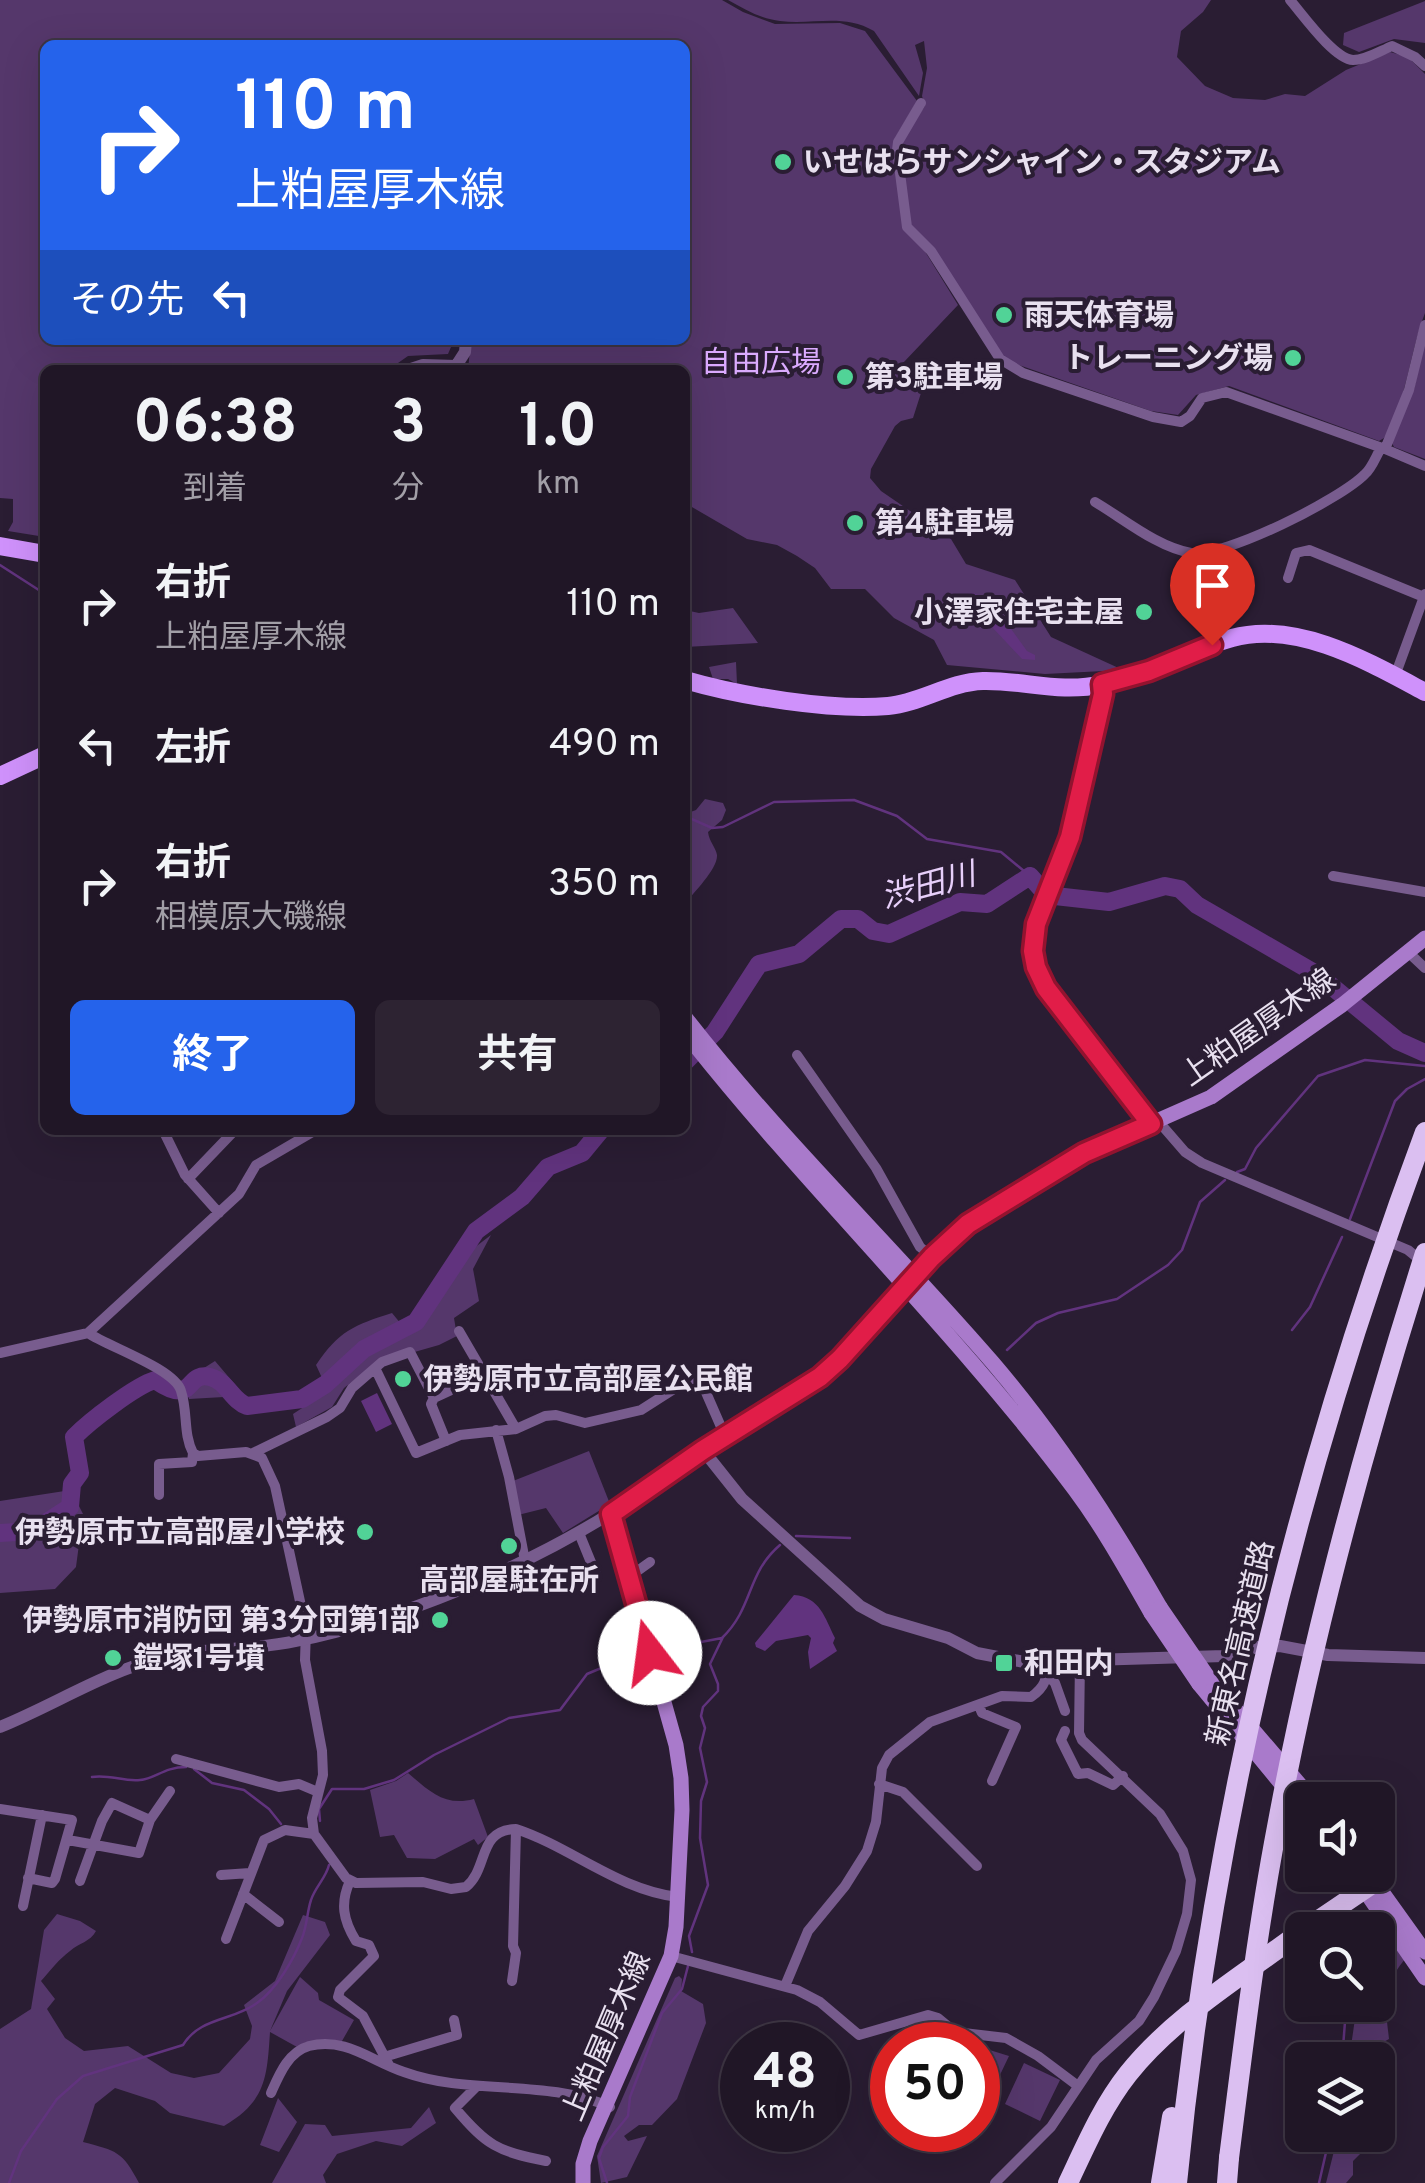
<!DOCTYPE html>
<html lang="ja">
<meta charset="utf-8">
<style>
:root{--surface:#201626;--page:#2d2332;--text:#f1f3f6;--muted:#a29fa7;--line:#3d3543;--accent:#2563eb}
body{margin:0;font-family:Overpass,"Noto Sans JP",sans-serif;background:var(--page);color:var(--text);height:100vh;display:flex;flex-direction:column;font-size:38px;white-space:nowrap}
*{box-sizing:border-box;margin:0}
p{font-size:32px;color:var(--muted)}
.icon{flex:none;width:55px;height:55px;fill:none;stroke:currentColor;stroke-width:2;stroke-linecap:round;stroke-linejoin:round}
.map{position:relative;flex:1;overflow:hidden}
.panel{position:absolute;left:40px;top:365px;width:650px;height:770px;display:flex;flex-direction:column;background:var(--surface);border-radius:15px;box-shadow:0 10px 40px #0002,0 0 0 2px var(--line)}
.panel>*{flex:none}
.guide{position:absolute;left:40px;top:40px;width:650px;height:305px;border-radius:15px;box-shadow:0 10px 40px #0002,0 0 0 2px var(--line);background:#2563eb;color:#fff;overflow:hidden}
.buttons{position:absolute;left:1285px;top:1782px;display:grid;gap:20px}
.buttons a{display:grid;place-items:center;width:110px;height:110px;border-radius:15px;background:var(--surface);box-shadow:0 10px 40px #0002,0 0 0 2px var(--line);font-size:50px}
.speed{position:absolute;left:720px;top:2022px;display:flex;gap:20px;font-size:50px;font-weight:700;text-align:center}
.speed>*{display:grid;place-content:center;width:130px;height:130px;border-radius:50%;background:var(--surface);box-shadow:0 10px 40px #0002,0 0 0 2px var(--line);line-height:1}
.speed small{font-size:25px;font-weight:400}
.speed .limit{border:15px solid #d22;background:#fff;color:#111}
.pin{position:absolute;display:grid;place-items:center;width:85px;height:85px;color:#fff;margin:-102px -42px;border-radius:50% 50% 50% 0;rotate:-45deg;box-shadow:0 0 10px #0007}
.pin .icon{rotate:45deg}
.me{position:absolute;width:110px;margin:-55px;rotate:345deg;stroke-linejoin:round;filter:drop-shadow(0 0 8px #0008)}
.turn{display:flex;align-items:center;gap:35px;height:210px;padding:0 30px;font-size:45px}
.turn .icon{width:130px;height:130px;stroke-width:2.5}
.turn b{display:block;font-size:70px;line-height:85px}
.then{display:flex;align-items:center;height:95px;padding:0 30px;background:#0003;gap:20px;font-size:38px}
.eta{display:flex;justify-content:space-evenly;align-items:center;height:170px;text-align:center}
.eta b{font-size:60px;font-weight:700;line-height:70px}
.button{display:flex;gap:20px;margin-top:auto;padding:20px 30px}
.button a{flex:1;height:115px;border-radius:15px;background:var(--accent);color:#fff;font-size:40px;font-weight:700;line-height:115px;text-align:center}
.button a+a{background:var(--page);color:var(--text)}
ul{padding:0;list-style:none}
li{display:flex;align-items:center;gap:30px;height:140px;padding:0 30px}
li div{flex:1}
li b{display:block;font-size:38px}
li em{font-style:normal}
.map>svg:first-child{display:block}
</style>
<div class="map">
<svg width="1425" height="2183" viewBox="0 0 1425 2183">
<rect width="100%" height="100%" fill="#2a1d33"/>
<path fill="#55376b" d="M0 0H722L743 12 775 24 840 23 865 31 917 101 895 138 902 214 958 305 903 363 921 393 913 418 901 421 895 426 871 469 870 478 881 491 951 539 966 564 1015 580 1051 637 1123 670 1045 674 947 665 934 640 894 618 865 589H831L815 568 797 556 777 545 747 539 685 503V370H468L471 340H685V45H45V340H454L448 354 408 356 388 370H45V537L8 531 13 522V499L0 498Z
M728 0H1211L1203 12 1181 31 1177 57 1205 86 1233 98 1265 100 1285 94 1305 96 1346 70 1390 52 1408 57 1425 74V313C1409 354 1407 401 1384 438L1379 441 1229 386 1196 395 1178 415 1151 411 1013 363 1002 355 911 225 899 145 925 106 922 96 927 68 924 41 915 45 923 73 919 96 874 31C843 13 814 25 780 21 761 19 744 9 728 0Z
M1425 1V43L1394 39 1359 52 1343 45 1344 33Z
M1425 341V459L1394 447 1392 443 1414 389Z
M733 608 758 643 685 647V610L699 613Z
M736 662 737 684 728 679H713L709 667Z
M705 799 723 803 726 810 722 820 708 832C709 841 716 848 717 855 718 869 693 893 685 904V867L689 850 685 845V814L696 810Z
M491 1235 473 1269 479 1301 454 1318 457 1336 439 1345 376 1363 344 1388 332 1407 296 1427 293 1414 328 1391 316 1365C339 1331 354 1325 392 1313L406 1330 427 1319 470 1251Z
M215 1361 238 1388 224 1397 189 1399 185 1380Z
M589 1451 610 1504 563 1533 546 1508 518 1515 513 1481Z
M71 1490 83 1514 76 1567 55 1589 0 1593V1501Z
M408 1773C429 1791 445 1807 474 1799L488 1837 478 1845 474 1839 435 1859 407 1858 394 1835 380 1837 370 1790 396 1781Z
M57 1914 80 1921 96 1931C90 1942 79 1943 70 1951 59 1959 50 1971 41 1981L55 1999 47 2009 65 2038 84 2051 128 2046 171 2073 194 2078 219 2073 250 2039 252 2026 244 2005 275 1981 303 1915 325 1922 330 1935 287 1991 270 2031 300 1977 318 1993 319 2000 354 2020 342 2041 306 2042 297 2047 270 2032C267 2078 266 2101 224 2126L170 2113 155 2101 115 2088 95 2104 83 2142C117 2151 122 2151 139 2183H0V2029L31 2009 44 1930Z
M1371 1921 1382 1923 1405 1959C1380 1990 1385 2001 1389 2039L1376 2046 1382 2067 1378 2086V2060H1349L1357 2005H1378V1930H1359Z
M679 1976 682 1979 681 1991 703 2004 706 2023 677 2099 652 2125H639L624 2136 628 2141 647 2136 627 2177 601 2183 597 2156 675 1978Z
M980 2047 1009 2056 999 2077 978 2067Z
M1024 2063 1060 2080 1040 2121 1005 2104Z
M278 2098 297 2122 279 2152 260 2145Z
M429 2107 436 2123 402 2146 376 2141 337 2154 323 2175 326 2183H272L305 2124 325 2125 332 2136 411 2128Z
M1338 2135H1369L1363 2151 1353 2161V2175L1346 2183H1326Z"/>
<path fill="#61337e" d="M973 593 990 600 1027 651 1035 655V660L1022 659 962 595Z
M377 1393 392 1424 376 1432 361 1401Z
M794 1595C820 1597 825 1618 835 1638L833 1643 837 1651 810 1669 808 1652 811 1638 808 1635 776 1641 765 1651 756 1647 755 1643Z"/>
<g fill="none" stroke-linecap="round" stroke-linejoin="round">
<path stroke="#61337e" stroke-width="2.5" d="M0 565 45 594
M685 816 712 828 723 827 774 802 854 800 897 816 927 839 1001 852 1030 876
M1237 1172 1245 1169 1256 1148 1318 1076 1365 1060 1425 1066
M1350 1219 1395 1101 1407 1089 1425 1079
M1292 1330 1310 1307 1342 1237
M1007 1350 1036 1323 1058 1313 1117 1299 1168 1265 1182 1250 1200 1202 1225 1180
M796 1536 850 1538
M657 1638 675 1631 701 1642 722 1638C754 1607 746 1574 780 1545
M194 1769 212 1783 244 1790 269 1809 281 1824
M92 1777C109 1774 124 1782 140 1780 155 1779 164 1767 186 1767
M320 1821 319 1809 332 1789H364L394 1780 434 1755 509 1718 560 1710 587 1674 642 1651
M692 1952 689 1936 708 1885 700 1838 701 1801 707 1782 700 1748 705 1728 701 1716 703 1707 718 1691V1684L710 1664 723 1637
M1342 2060 1345 2022
M9 2183 21 2151 57 2099 83 2076 183 2045C200 2017 233 2021 257 2003 276 1990 294 1959 302 1938 307 1926 307 1912 311 1900 315 1887 326 1878 329 1865
M607 2183 599 2158 603 2147 628 2116 630 2097 662 2013 682 1989 688 1966
M1319 2183 1330 2135"/>
<path stroke="#61337e" stroke-width="18" d="M685 1062 715 1032 759 964 799 954 841 919H858L873 931 889 934 960 902 987 904 1030 876 1044 892 1055 896 1109 902 1165 886 1180 889 1197 905 1318 975 1398 1041 1425 1053
M0 1533 33 1531 70 1507 72 1484 80 1473 74 1437C90 1421 135 1386 155 1380 196 1408 184 1371 210 1377 227 1381 232 1401 247 1406L302 1399 326 1384 364 1349 416 1322 476 1231 522 1197 548 1167 582 1153 601 1130"/>
<path stroke="#785c8e" stroke-width="10" d="M1290 0C1303 15 1334 59 1353 60 1366 60 1380 51 1392 46L1415 57 1425 66
M921 103 898 142 897 150 907 227 931 251 1000 359 1023 373 1153 417 1181 422 1190 416 1202 398 1226 392 1385 449
M1425 325 1409 390 1385 449 1425 466
M1095 502C1124 519 1157 547 1191 553 1224 558 1341 499 1365 474 1372 468 1376 456 1381 448
M1288 578 1296 553 1309 550 1424 597
M1395 676 1425 594
M1102 685 1103 693 1071 837 1036 923 1033 951 1036 967 1046 988 1151 1125
M1333 876 1425 892
M1408 952 1425 968
M797 1055 876 1168 920 1247 932 1257
M1159 1122 1185 1152 1202 1163 1408 1250 1424 1263
M163 1130 185 1175 219 1213
M188 1179 235 1130
M459 1331 516 1429 545 1416 556 1415 585 1423 641 1410 677 1387 701 1381 725 1436
M88 1333 239 1194 256 1165 316 1130
M0 1353 88 1333C109 1347 175 1369 181 1391 188 1412 183 1434 193 1453L198 1456 246 1452 262 1458 275 1486 306 1629 305 1660 322 1751 323 1775 312 1818 314 1834 346 1878 356 1883 423 1882 451 1889 466 1887C489 1868 477 1830 516 1829 571 1847 618 1890 678 1897
M376 1370 416 1453 460 1435 516 1429
M496 1430 509 1477 525 1561
M446 1441 431 1404 434 1398 486 1374
M253 1453 327 1417 340 1408 352 1388 382 1362 410 1352 434 1398
M159 1495V1464L192 1462 193 1453
M579 1533 597 1577
M629 1577 650 1562
M1048 1676 1055 1683 1065 1711
M979 1706 982 1713 1016 1727 992 1781
M1065 1731 1061 1740 1078 1774 1088 1773 1113 1785 1123 1776
M176 1759 279 1787 299 1784 318 1792
M879 1784 903 1792 977 1866
M0 1809 72 1820 55 1879 52 1883 28 1878
M68 1840 139 1853 150 1820 170 1791
M221 1875 250 1873
M80 1881 102 1821 112 1803 150 1820
M350 1881C340 1903 343 1920 356 1941L369 1945 374 1956 340 1990 338 1997 363 2016 389 2065
M243 1894 279 1922
M23 1906 42 1815
M226 1939 264 1840 285 1830 314 1834
M671 1956 797 1990 820 2002 859 2035 928 2015 938 2018 955 2032 1006 2038 1038 2056 1078 2086
M512 1981 516 1953 513 1946 516 1829
M785 1986 808 1931 845 1886 867 1851 876 1822 882 1768 889 1755 930 1722 1002 1696 1031 1697C1045 1687 1048 1679 1045 1662
M384 2057 457 2035 454 2020
M477 2086 455 2108C487 2146 497 2151 546 2161
M271 2093C279 2075 288 2052 309 2046 346 2037 371 2061 404 2072 470 2096 546 2078 610 2107
M995 2183 1051 2127 1096 2060 1139 2021 1154 1997 1176 1951 1187 1914 1191 1880 1183 1851 1160 1814 1082 1740 1079 1733 1080 1660"/>
<path stroke="#785c8e" stroke-width="12" d="M408 370 423 365 456 366 465 352 466 340
M703 1450 742 1499 860 1606 884 1619 948 1638 977 1653 1024 1662 1224 1656 1258 1647 1280 1646 1328 1655 1425 1658
M0 1727C54 1705 103 1673 160 1658 204 1647 251 1651 296 1641 400 1620 521 1569 611 1513"/>
<path stroke="#a97acb" stroke-width="15" d="M685 1017C780 1139 892 1246 993 1363 1058 1439 1111 1521 1160 1607
M694 1044C816 1197 958 1333 1075 1490 1104 1529 1127 1571 1151 1613
M1208 1677 1313 1800
M1199 1684 1302 1809
M1354 1875 1425 1978
M1370 1875 1425 1952
M583 2183V2164L590 2141 671 1956 676 1927 682 1810 681 1778 676 1745 611 1513 703 1450 820 1377 840 1359 932 1257 967 1224 1084 1153 1211 1097 1342 1005 1425 938"/>
<path stroke="#cf91fb" stroke-width="18" d="M0 546 45 554
M685 680C740 696 831 711 888 706 921 703 949 682 983 681 1025 680 1059 694 1103 684 1148 675 1188 650 1232 638 1297 620 1369 662 1425 692
M0 776 45 755"/>
<path stroke="#dbbff1" stroke-width="20" d="M1304 1930 1375 1882
M1068 2183C1086 2145 1102 2107 1128 2074 1174 2016 1244 1975 1302 1931
M1227 2183 1229 2158"/>
<path stroke="#a97acb" stroke-width="15" d="M1160 1607 1208 1677
M1151 1613 1199 1684"/>
<path stroke="#dbbff1" stroke-width="20" d="M1229 2158C1243 2048 1256 1937 1277 1827 1313 1632 1365 1442 1425 1253
M1161 2183 1172 2117
M1177 2183C1212 1824 1299 1469 1425 1132"/>
</g>
<g fill="none" stroke-linecap="round" stroke-linejoin="round">
<defs>
<path id="route" d="M650 1653 611 1514 703 1450 820 1377 840 1359 932 1257 968 1224 1084 1153 1151 1124 1046 988 1036 967 1033 951 1036 924 1070 837 1103 694 1102 684 1149 671 1212 645"/>
</defs>
<use href="#route" stroke="#92132f" stroke-width="25"/>
<use href="#route" stroke="#e11d48" stroke-width="18"/>
</g>
<g fill="#51d397" stroke="#2a1d33" stroke-width="4">
<circle cx="783" cy="162" r="10"/>
<circle cx="1004" cy="315" r="10"/>
<circle cx="1293" cy="358" r="10"/>
<circle cx="845" cy="377" r="10"/>
<circle cx="855" cy="523" r="10"/>
<circle cx="1144" cy="612" r="10"/>
<circle cx="403" cy="1379" r="10"/>
<circle cx="365" cy="1532" r="10"/>
<circle cx="509" cy="1546" r="10"/>
<circle cx="440" cy="1620" r="10"/>
<circle cx="113" cy="1658" r="10"/>
<rect x="994" y="1653" width="20" height="20" rx="5"/>
</g>
<g text-anchor="middle" stroke-width="8" stroke-linejoin="round" paint-order="stroke">
<g font-size="30" font-weight="bold" fill="#e8e0ef" stroke="#2a1d33" text-anchor="start">
<text x="803" y="172">いせはらサンシャイン・スタジアム</text>
<text x="1024" y="325">雨天体育場</text>
<text x="1273" y="368" text-anchor="end">トレーニング場</text>
<text x="865" y="387">第3駐車場</text>
<text x="875" y="533">第4駐車場</text>
<text x="1124" y="622" text-anchor="end">小澤家住宅主屋</text>
<text x="423" y="1389">伊勢原市立高部屋公民館</text>
<text x="345" y="1542" text-anchor="end">伊勢原市立高部屋小学校</text>
<text x="509" y="1590" text-anchor="middle">高部屋駐在所</text>
<text x="420" y="1630" text-anchor="end">伊勢原市消防団 第3分団第1部</text>
<text x="133" y="1668">鎧塚1号墳</text>
<text x="1024" y="1673">和田内</text>
</g>
<g font-size="30" fill="#dbabff" stroke="#2a1d33">
<text x="761" y="372">自由広場</text>
</g>
<g font-size="30" fill="#e8e0ef" stroke="#2a1d33">
<text transform="translate(1258 1027) rotate(-35)" y="10">上粕屋厚木線</text>
<text transform="translate(1240 1643) rotate(-77)" y="10">新東名高速道路</text>
<text transform="translate(606 2036) rotate(-67)" y="10">上粕屋厚木線</text>
</g>
<g font-size="32" font-style="italic" fill="#e7cffa" stroke="#2a1d33">
<text transform="translate(928 885) rotate(-15)" y="11">渋田川</text>
</g>
</g>
</svg>
<div class="buttons">
<a><svg class="icon" aria-label="sound" viewBox="0 0 24 24"><path d="M4 9h4l5-4v14l-5-4H4zM17 9q2 3 0 6"/></svg></a>
<a><svg class="icon" aria-label="search" viewBox="0 0 24 24"><circle cx="10" cy="10" r="6"/><path d="M15 15l6 6"/></svg></a>
<a><svg class="icon" aria-label="layers" viewBox="0 0 24 24"><path d="M12 4l9 5-9 5-9-5zM3 14l9 5 9-5"/></svg></a>
</div>
<div class="speed"><div>48<small>km/h</small></div><div class="limit">50</div></div>
<div class="pin" style="left:1212px;top:645px;background:#d93025"><svg class="icon" aria-label="arrive" viewBox="0 0 24 24"><path d="M6 21V4h12l-3 4 3 4H6"/></svg></div>
<svg class="me" style="left:650px;top:1653px" viewBox="-20 -20 40 40"><circle r="19" fill="#fff"/><path d="M0-13L10 11 0 6-10 11z" fill="#e11d48"/></svg>
<div class="guide">
<div class="turn"><svg class="icon" aria-label="right" viewBox="0 0 24 24"><path d="M7 20v-9h11M14 6l5 5-5 5"/></svg><div><b>110 m</b>上粕屋厚木線</div></div>
<div class="then">その先<svg class="icon" aria-label="left" viewBox="0 0 24 24"><path d="M17 20v-9H6M10 6l-5 5 5 5"/></svg></div>
</div>
<section class="panel">
<div class="eta">
<div><b>06:38</b><p>到着</p></div>
<div><b>3</b><p>分</p></div>
<div><b>1.0</b><p>km</p></div>
</div>
<ul>
<li><svg class="icon" aria-label="right" viewBox="0 0 24 24"><path d="M7 20v-9h11M14 6l5 5-5 5"/></svg><div><b>右折</b><p>上粕屋厚木線</p></div><em>110 m</em></li>
<li><svg class="icon" aria-label="left" viewBox="0 0 24 24"><path d="M17 20v-9H6M10 6l-5 5 5 5"/></svg><div><b>左折</b></div><em>490 m</em></li>
<li><svg class="icon" aria-label="right" viewBox="0 0 24 24"><path d="M7 20v-9h11M14 6l5 5-5 5"/></svg><div><b>右折</b><p>相模原大磯線</p></div><em>350 m</em></li>
</ul>
<div class="button"><a>終了</a><a>共有</a></div>
</section>
</div>
